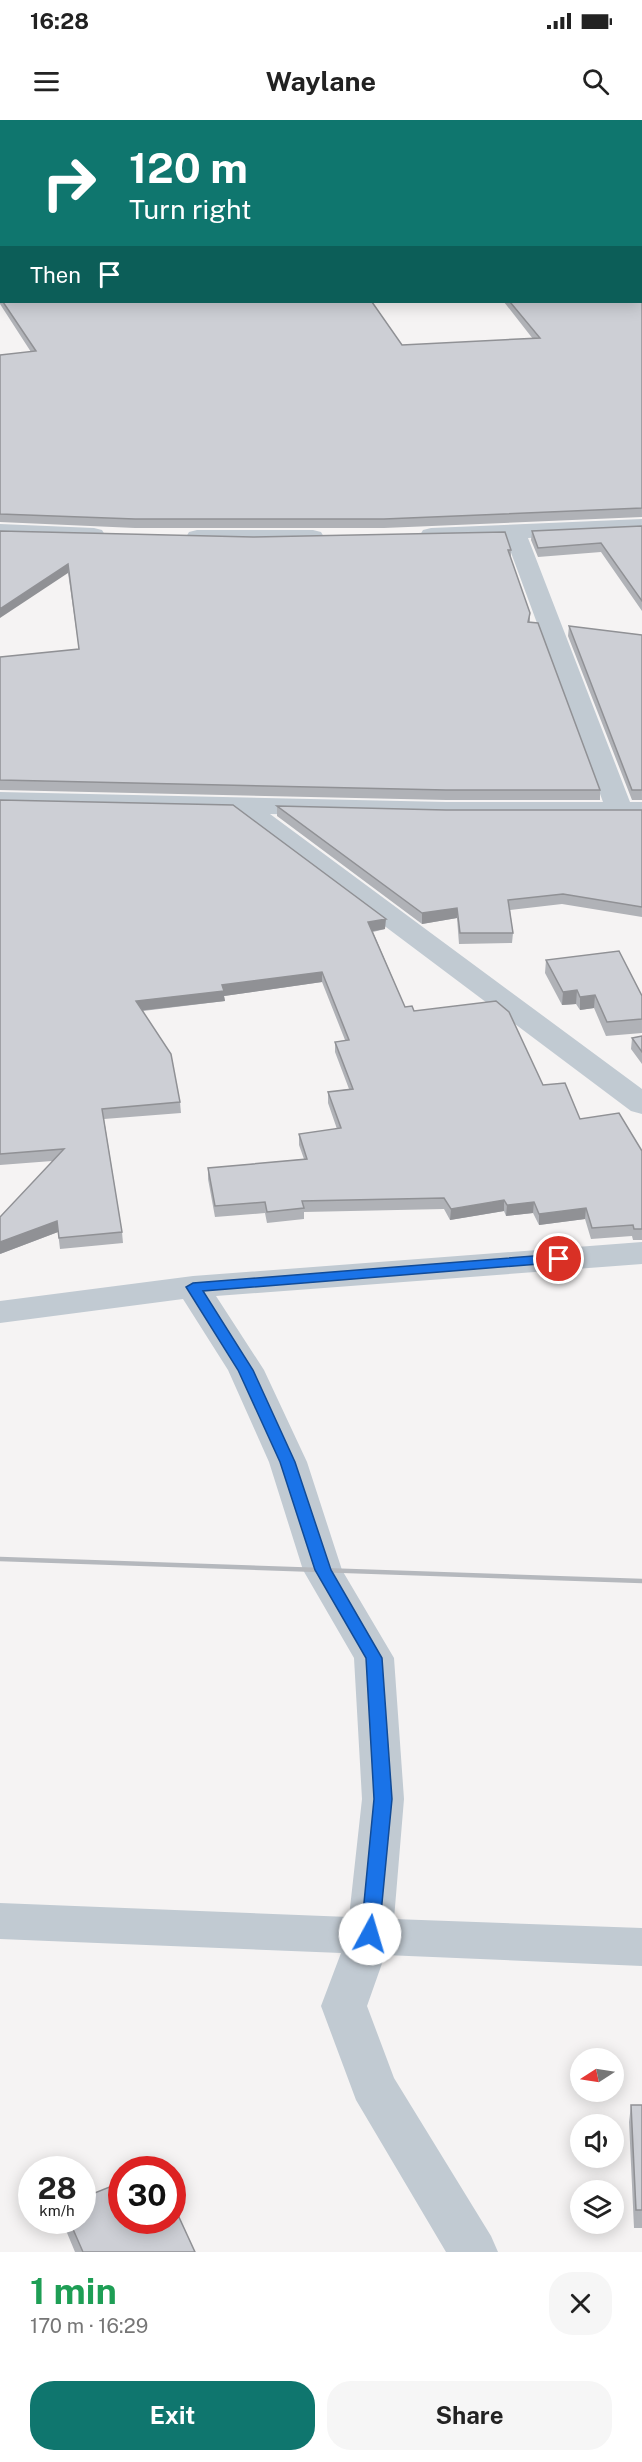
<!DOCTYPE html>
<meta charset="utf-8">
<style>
:root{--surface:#fff;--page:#f6f6f6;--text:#222;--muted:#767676;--accent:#0f766e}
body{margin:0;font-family:"Public Sans",sans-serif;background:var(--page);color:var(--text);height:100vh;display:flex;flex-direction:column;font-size:22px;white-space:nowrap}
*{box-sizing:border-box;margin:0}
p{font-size:20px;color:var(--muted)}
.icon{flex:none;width:33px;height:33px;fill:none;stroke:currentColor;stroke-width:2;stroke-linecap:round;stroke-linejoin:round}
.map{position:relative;height:2132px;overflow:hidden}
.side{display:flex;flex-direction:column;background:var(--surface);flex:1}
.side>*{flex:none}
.guide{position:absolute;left:0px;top:0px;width:642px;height:183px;box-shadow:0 3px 15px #0003;background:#0f766e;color:#fff;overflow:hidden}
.needle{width:39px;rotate:258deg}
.fabs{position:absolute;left:570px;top:1928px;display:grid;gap:12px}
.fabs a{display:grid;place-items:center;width:54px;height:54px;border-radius:50%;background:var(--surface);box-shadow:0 3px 15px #0003;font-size:30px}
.speed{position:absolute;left:18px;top:2036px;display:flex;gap:12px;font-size:30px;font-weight:700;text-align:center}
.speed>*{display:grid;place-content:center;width:78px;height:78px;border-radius:50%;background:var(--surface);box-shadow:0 3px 15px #0003;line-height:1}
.speed small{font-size:15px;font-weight:400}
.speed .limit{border:9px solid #d22;background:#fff;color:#111}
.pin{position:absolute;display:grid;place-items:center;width:51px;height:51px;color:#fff;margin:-26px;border:3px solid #fff;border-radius:50%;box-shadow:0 2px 6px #0007}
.me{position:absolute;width:66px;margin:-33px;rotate:6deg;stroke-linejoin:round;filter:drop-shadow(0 0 4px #0008)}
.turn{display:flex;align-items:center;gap:21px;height:126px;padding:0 30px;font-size:27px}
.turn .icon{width:78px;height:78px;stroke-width:2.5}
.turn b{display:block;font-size:42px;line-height:51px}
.then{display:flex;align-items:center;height:57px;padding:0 30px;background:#0003;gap:12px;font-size:22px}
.round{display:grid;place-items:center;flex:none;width:63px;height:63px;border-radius:24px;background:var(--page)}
.overview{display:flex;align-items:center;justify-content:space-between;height:102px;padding:0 30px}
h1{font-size:36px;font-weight:700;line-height:45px;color:#1e9e55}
.button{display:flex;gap:12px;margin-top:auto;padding:12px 30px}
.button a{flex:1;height:69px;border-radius:24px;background:var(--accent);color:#fff;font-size:24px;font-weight:700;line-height:69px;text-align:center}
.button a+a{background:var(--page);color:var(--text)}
.status{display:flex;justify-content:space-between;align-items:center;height:42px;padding:0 30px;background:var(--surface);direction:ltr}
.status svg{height:16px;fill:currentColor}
header{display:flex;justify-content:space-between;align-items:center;height:78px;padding:0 30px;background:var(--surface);font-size:27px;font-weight:700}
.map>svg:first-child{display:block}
</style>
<div class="status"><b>16:28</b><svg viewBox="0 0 49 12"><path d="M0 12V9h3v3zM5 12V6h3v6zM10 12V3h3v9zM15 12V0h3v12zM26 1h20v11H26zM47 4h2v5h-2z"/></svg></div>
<header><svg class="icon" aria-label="menu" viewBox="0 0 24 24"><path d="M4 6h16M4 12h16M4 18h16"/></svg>Waylane<svg class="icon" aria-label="search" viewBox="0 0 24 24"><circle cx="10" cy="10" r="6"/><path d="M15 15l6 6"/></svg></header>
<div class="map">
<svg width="642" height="2132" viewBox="0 0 642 2132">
<rect width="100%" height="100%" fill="#f5f3f3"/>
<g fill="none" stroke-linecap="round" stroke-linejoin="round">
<path fill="#90daee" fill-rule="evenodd" d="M334 0 333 2H311Z
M546 0H553L554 2H547Z
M0 28H2V32H0Z"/>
<path fill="#c1cad2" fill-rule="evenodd" d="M642 399V413L528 418 630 682H642V698H446L270 694 642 969V994L631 991 234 693 0 688V672L446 682H603L506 419 431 422 423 420 420 415 423 410 431 408Z
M0 404 94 408 102 410 105 415 102 420 94 422 0 418Z
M197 410H313L321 412 324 417 321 422 313 424H197L189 422 186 417 189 412Z
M642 1122V1144L216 1176 264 1250 307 1342 342 1450 394 1538 404 1679 394 1799 642 1808V1846L385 1835 367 1886 394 1958 491 2116 498 2132H446L356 1980 321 1886 341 1833 0 1819V1783L349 1797 362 1679 354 1538 303 1450 269 1342 228 1250 183 1179 0 1203V1181L193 1156Z"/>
<path stroke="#b5b8bd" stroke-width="4.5" d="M0 1439 642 1461"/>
</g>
<path fill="#b0b2b7" d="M642 46V397L384 408H135L0 402V235L31 232 0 184V128H2V182H372L402 225 533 219 504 182H640Z
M642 406V491L601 432 538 437 531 420 532 411Z
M0 411 511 430V439L530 493V502L600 670V680H446L0 670V537L79 529 68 453Z
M569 506 642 515V680H632L568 516Z
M0 680 385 809 373 812 405 887 414 891 543 965 580 999 642 1031V1120H633L632 1116 591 1119 585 1099 539 1105 533 1093 506 1096 504 1091 450 1100 444 1089 304 1092V1099L267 1103 265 1093 215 1097 208 1059V1048L304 1039 299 1025V1014L337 1009 328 983V972L349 969 335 932V922L345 920 322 862 224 876 225 881 143 891 180 982 181 993 104 999 122 1112 123 1123 60 1129 58 1112 0 1134 52 1041 0 1045Z
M277 686 446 690H642V797L562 784 510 790 513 813 512 823 459 824 457 798 422 804 277 696Z
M546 840 642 876V913L606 916 594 888 580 890 576 884 562 885 545 853Z
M642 916V944L631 929 632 918Z
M631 1985H642V2108H634L629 2002Z
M65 2100H82L195 2132H75L65 2108Z"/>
<path fill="#909195" d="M68 444V453L0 498V489Z
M457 788V798L422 804V793Z
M386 799 385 809 368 812V802Z
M322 852V862L224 876 225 881 137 891 136 881 222 865Z
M577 870 576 884 562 885 563 872Z
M595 875 594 888 580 890V877Z
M504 1080V1091L450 1100 451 1089Z
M534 1082 533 1093 506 1096 507 1085Z
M586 1088 585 1099 539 1105V1094Z
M57 1101 58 1112 0 1134V1122Z"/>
<path fill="#cdcfd5" stroke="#909195" stroke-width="1.5" d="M640 10H642V34H640Z
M0 37H2V115L0 116Z
M642 46V388L384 399H135L0 394V235L36 231 3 182H372L402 225 540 218 510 182H640V47Z
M0 128H2V179L0 177Z
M642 406V481L601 423 538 428 532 411Z
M0 411 253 417 505 412 511 430H508L530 493 528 502 538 503 600 670H446L0 660V537L79 529 68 444 0 489Z
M569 506 642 515V670H632Z
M0 680 233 685 386 799 368 802 405 887 412 886 414 891 496 881 509 892 543 965 565 963 580 999 619 993 642 1031V1109H634L633 1105 592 1108 586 1088 539 1094 534 1082 507 1085 504 1080 451 1089 444 1078 302 1081 304 1088 267 1092 265 1082 215 1086 208 1048 307 1039 299 1014 341 1008 328 972 353 969 335 922 349 920 322 852 222 865 224 871 136 881 171 934 180 982 102 989 122 1112 59 1118 57 1101 0 1122V1097L64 1029 0 1034Z
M277 686 446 690H642V787L563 774 508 780 513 813H460L457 788 422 793Z
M619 831 642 876V899L607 902 595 875 580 877 577 870 563 872 546 840Z
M642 916V932L632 918Z
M631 1985H642V2090H636Z
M122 2062V2100H172V2082L195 2132H83L69 2100H82V2078Z"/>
<path fill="#1a73e8" stroke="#114b97" stroke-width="1.5" d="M559 1134 564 1136 566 1139 564 1142 203 1171 253 1250 295 1342 331 1450 382 1538 392 1679 379 1814 376 1820 370 1822 363 1820 361 1814 374 1679 366 1538 315 1450 280 1342 238 1250 186 1167 193 1163Z"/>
</svg>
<div class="fabs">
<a><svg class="needle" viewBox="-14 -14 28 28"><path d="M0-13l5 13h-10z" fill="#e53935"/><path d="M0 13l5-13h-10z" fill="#767676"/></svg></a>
<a><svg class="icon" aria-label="sound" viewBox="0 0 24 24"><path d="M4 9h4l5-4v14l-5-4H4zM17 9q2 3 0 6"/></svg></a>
<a><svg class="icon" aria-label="layers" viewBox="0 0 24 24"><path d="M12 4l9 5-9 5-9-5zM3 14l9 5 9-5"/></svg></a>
</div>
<div class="speed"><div>28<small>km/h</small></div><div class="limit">30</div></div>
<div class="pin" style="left:559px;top:1139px;background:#d93025"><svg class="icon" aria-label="arrive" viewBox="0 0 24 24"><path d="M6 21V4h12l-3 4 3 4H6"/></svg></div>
<svg class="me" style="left:370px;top:1814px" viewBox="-20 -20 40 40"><circle r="19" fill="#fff"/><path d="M0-13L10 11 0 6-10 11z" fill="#1a73e8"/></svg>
<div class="guide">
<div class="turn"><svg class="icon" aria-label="right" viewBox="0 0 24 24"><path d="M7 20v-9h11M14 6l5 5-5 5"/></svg><div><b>120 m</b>Turn right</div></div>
<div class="then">Then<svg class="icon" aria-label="arrive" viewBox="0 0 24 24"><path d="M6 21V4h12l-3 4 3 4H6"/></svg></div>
</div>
</div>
<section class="side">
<div class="overview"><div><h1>1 min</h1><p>170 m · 16:29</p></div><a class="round"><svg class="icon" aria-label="close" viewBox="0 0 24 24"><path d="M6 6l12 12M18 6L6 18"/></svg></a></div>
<div class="button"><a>Exit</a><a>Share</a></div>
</section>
